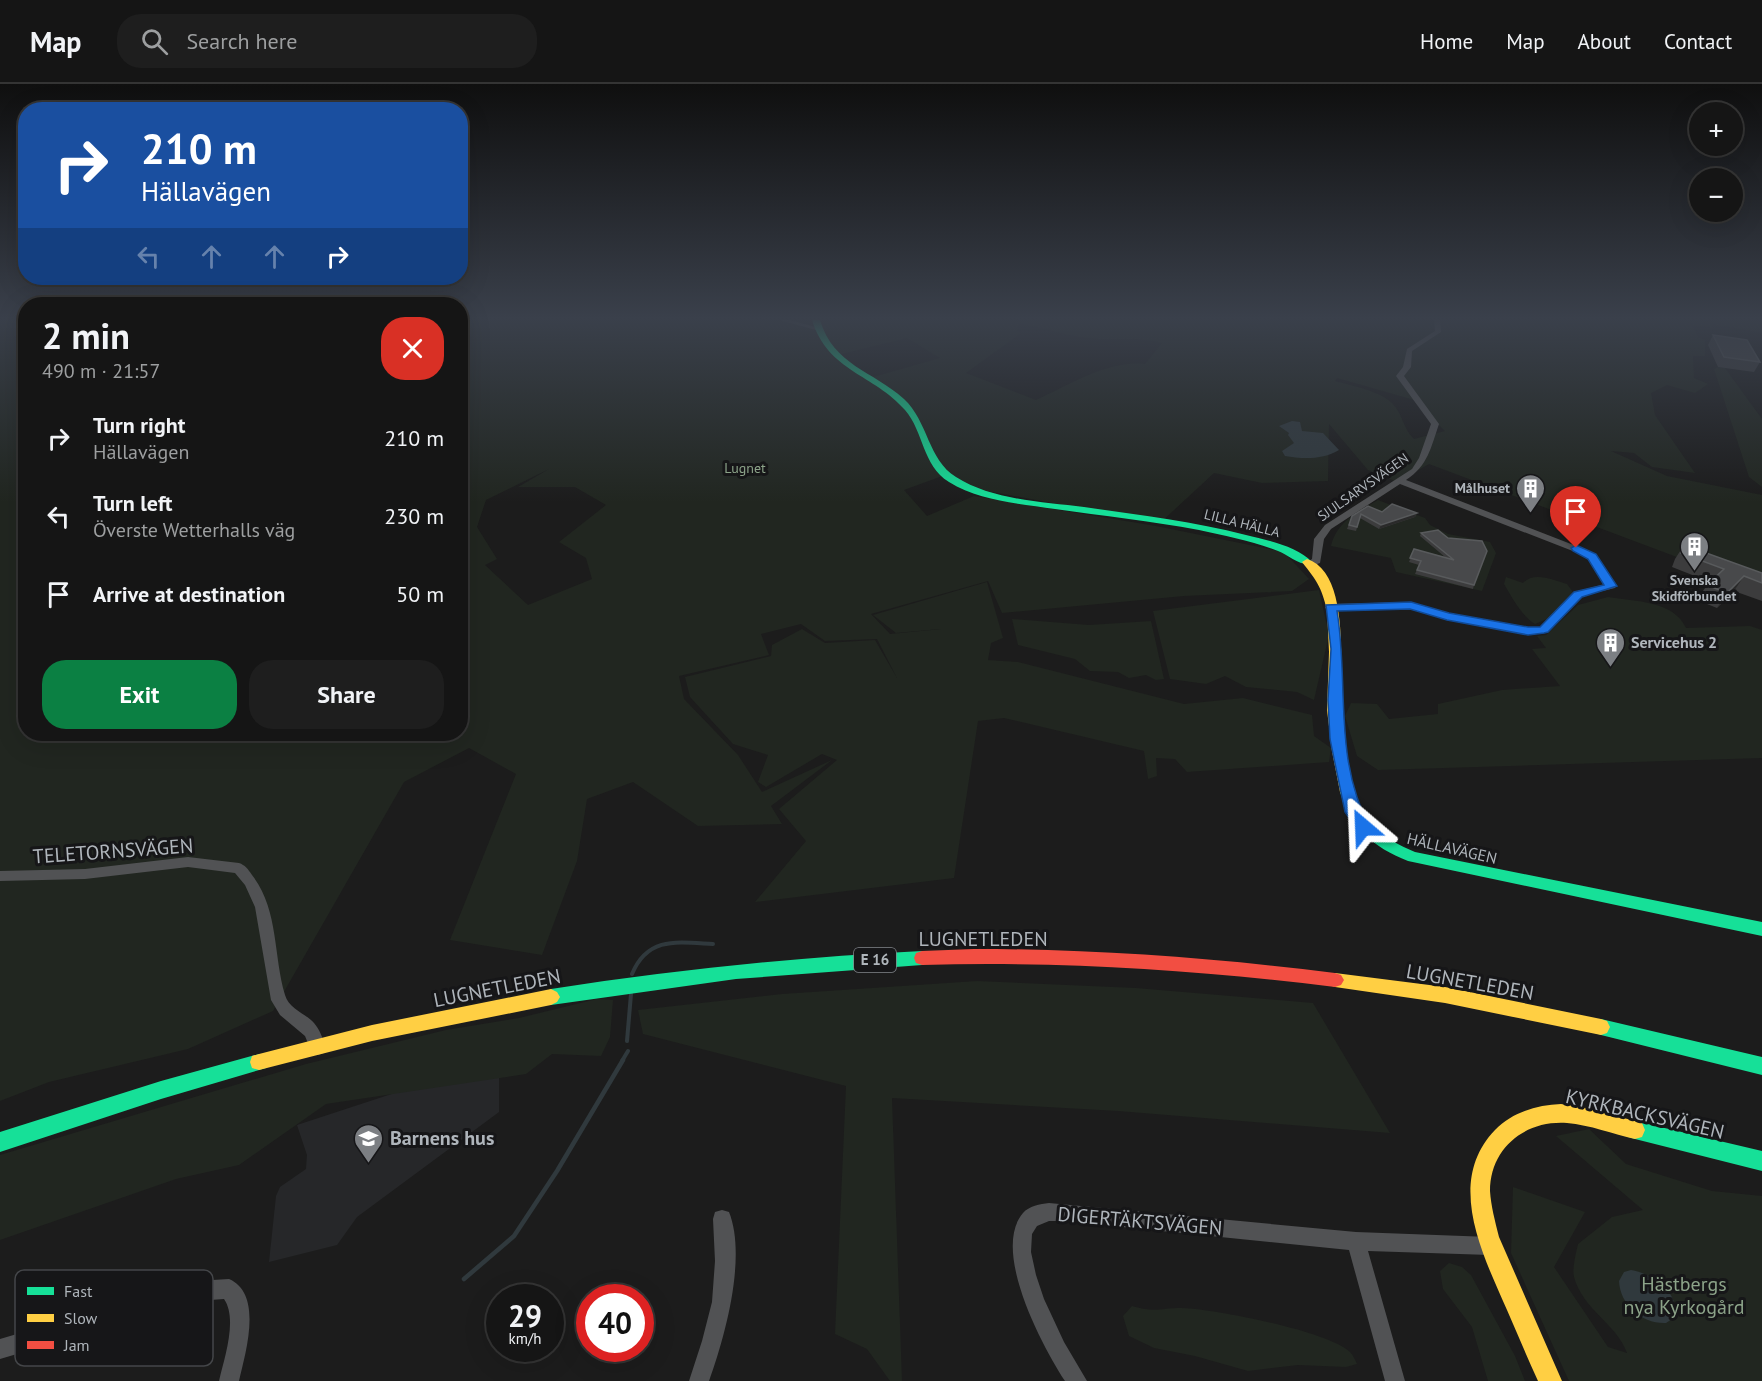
<!DOCTYPE html>
<meta charset="utf-8">
<style>
:root{--surface:#151515;--page:#1e1e1e;--text:#f1f3f6;--muted:#9d9fa0;--line:#343434;--accent:#0b8043}
body{margin:0;font-family:"PT Sans",sans-serif;background:var(--page);color:var(--text);height:100vh;display:flex;flex-direction:column;font-size:22px;white-space:nowrap}
*{box-sizing:border-box;margin:0}
p{font-size:20px;color:var(--muted)}
.icon{flex:none;width:33px;height:33px;fill:none;stroke:currentColor;stroke-width:2;stroke-linecap:round;stroke-linejoin:round}
.map{position:relative;flex:1;overflow:hidden}
.drawer{position:absolute;left:18px;top:213px;width:450px;height:444px;display:flex;flex-direction:column;background:var(--surface);border-radius:24px;box-shadow:0 6px 24px #0002,0 0 0 2px var(--line)}
.drawer>*{flex:none}
.guide{position:absolute;left:18px;top:18px;width:450px;height:183px;border-radius:24px;box-shadow:0 6px 24px #0002,0 0 0 2px var(--line);background:#1a4fa0;color:#fff;overflow:hidden}
.fabs{position:absolute;left:1689px;top:18px;display:grid;gap:12px}
.fabs a{display:grid;place-items:center;width:54px;height:54px;border-radius:50%;background:var(--surface);box-shadow:0 6px 24px #0002,0 0 0 2px var(--line);font-size:30px}
.speed{position:absolute;left:486px;top:1200px;display:flex;gap:12px;font-size:30px;font-weight:700;text-align:center}
.speed>*{display:grid;place-content:center;width:78px;height:78px;border-radius:50%;background:var(--surface);box-shadow:0 6px 24px #0002,0 0 0 2px var(--line);line-height:1}
.speed small{font-size:15px;font-weight:400}
.speed .limit{border:9px solid #d22;background:#fff;color:#111}
.pin{position:absolute;display:grid;place-items:center;width:51px;height:51px;color:#fff;margin:-62px -26px;border-radius:50% 50% 50% 0;rotate:-45deg;box-shadow:0 0 6px #0007}
.pin .icon{rotate:45deg}
.me{position:absolute;width:66px;margin:-33px;rotate:334deg;stroke-linejoin:round;filter:drop-shadow(0 0 4px #0008)}
.turn{display:flex;align-items:center;gap:21px;height:126px;padding:0 24px;font-size:27px}
.turn .icon{width:78px;height:78px;stroke-width:2.5}
.turn b{display:block;font-size:42px;line-height:51px}
.lanes{display:flex;align-items:center;height:57px;padding:0 24px;background:#0003;justify-content:center;gap:30px;direction:ltr}
.lanes .off{opacity:.35}
.round{display:grid;place-items:center;flex:none;width:63px;height:63px;border-radius:24px;background:var(--page)}
.overview{display:flex;align-items:center;justify-content:space-between;height:102px;padding:0 24px}
h1{font-size:36px;font-weight:600;line-height:45px}
.button{display:flex;gap:12px;margin-top:auto;padding:12px 24px}
.button a{flex:1;height:69px;border-radius:24px;background:var(--accent);color:#fff;font-size:24px;font-weight:600;line-height:69px;text-align:center}
.button a+a{background:var(--page);color:var(--text)}
ul{padding:0;list-style:none}
li{display:flex;align-items:center;gap:18px;height:78px;padding:0 24px}
li div{flex:1}
li b{display:block;font-size:22px}
li em{font-style:normal}
header{display:flex;align-items:center;gap:36px;box-sizing:border-box;height:84px;padding:0 30px;background:var(--surface);border-bottom:2px solid var(--line)}
header strong{font-size:28px}
nav{display:flex;gap:33px;margin-inline-start:auto;font-size:21px}
.search{width:420px;height:54px;background:var(--page);display:flex;align-items:center;gap:15px;box-sizing:border-box;padding:0 21px;border-radius:24px;color:var(--muted);font-size:22px}
.map>svg:first-child{display:block}
</style>
<header>
<strong>Map</strong>
<div class="search"><svg class="icon" aria-label="search" viewBox="0 0 24 24"><circle cx="10" cy="10" r="6"/><path d="M15 15l6 6"/></svg>Search here</div>
<nav><a>Home</a><a>Map</a><a>About</a><a>Contact</a></nav>
</header>
<div class="map">
<svg width="1762" height="1297" viewBox="0 0 1762 1297">
<rect width="100%" height="100%" fill="#1c1c1c"/>
<path fill="#262729" d="M499 985V1028L357 1133 337 1161 269 1178 276 1112 280 1103 306 1085 307 1071 297 1041 425 999Z"/>
<path fill="#212620" fill-rule="evenodd" d="M0 236H25L26 650H460L461 236H1762V249L1712 240 1715 244 1693 241 1698 253 1705 256V272H1693L1694 294 1708 300 1695 309 1667 301 1651 309 1655 331 1695 389 1652 383 1634 369 1611 367 1667 392 1762 411V505L1429 380 1397 398 1368 386 1329 340 1328 397 1262 399 1214 389 1160 439 971 404 945 391 904 406 927 432 974 412 1156 442 1284 468 1309 495 1292 507 1184 512 1002 529 988 497 871 530 890 550 941 545 896 549 873 531 987 498 1003 554 991 559 988 576 1018 578 1184 620 1243 614 1312 631 1314 652 1331 664 1329 678 1187 688 1175 675 1156 674 1157 692 1148 695 1144 667 1004 634 978 637 954 794 755 818 806 757 779 725 837 676 822 670 766 703 758 698 768 671 733 660 690 613 685 593 771 572 772 561 802 545 825 559 875 556 897 594 877 555 825 557 801 540 761 550 769 571 679 592 684 615 738 671 762 708 832 676 771 722 782 740 698 742 633 698 587 715 577 777 542 871 450 856 516 690 469 664 404 698 273 927 188 965 49 998 0 1017ZM1020 240C1044 243 1065 252 1088 254 1114 257 1137 252 1162 259L1145 280C1107 276 1070 301 1036 316L966 289 1021 249 1017 246ZM907 254 940 274 870 294 838 271ZM1337 294 1414 316 1445 347 1414 355C1403 345 1403 330 1392 319 1378 306 1352 302 1335 297ZM549 385 518 403H575L606 421 559 458 586 474 592 495 528 521 485 481 497 475 477 443 486 416Z
M1718 283 1725 284 1762 335V403L1749 393 1714 285Z
M1378 416 1425 434 1430 441 1448 450 1490 458 1496 469 1482 507 1396 488 1391 474 1331 462C1337 437 1358 428 1378 416Z
M1506 493 1523 499C1534 487 1553 496 1567 500L1573 508 1549 534 1535 540C1521 531 1513 515 1504 500Z
M1319 506 1329 551 1314 616 1297 608 1246 603 1225 592 1206 600 1170 595 1153 527Z
M1608 513C1636 518 1673 516 1686 544L1750 542 1762 546V674L1378 686 1357 672 1345 632 1351 619 1377 620 1389 635 1438 630V620L1502 606 1560 602 1532 565 1546 564 1537 552 1546 551 1578 521Z
M1012 535 1089 541 1151 537 1164 595 1156 596 1146 591 1129 594 1118 588 1090 587 1075 575 1018 561Z
M977 897 1136 904 1313 919 1390 1049 1118 1027 892 1014 902 1297H890L867 1265 835 1250 846 1002 643 950 638 926 782 910Z
M597 915 613 916 610 953 601 972 552 970 526 990 326 1020 239 1081 176 1095 0 1156V1071L306 980 446 946 519 934Z
M1589 1045 1626 1080 1712 1107 1762 1112V1297H1569L1511 1169 1513 1103 1585 1128 1554 1183 1608 1263 1627 1269C1617 1240 1583 1226 1574 1193 1572 1184 1576 1169 1578 1160L1612 1133 1643 1126 1556 1052Z
M1449 1179 1462 1183 1471 1191 1515 1272 1525 1297H1488L1472 1243 1443 1205 1440 1187Z
M1132 1222C1156 1229 1160 1224 1182 1224 1214 1225 1328 1247 1350 1268 1353 1271 1355 1276 1357 1280L1346 1283 1298 1281 1248 1287 1195 1272 1154 1264 1129 1252 1123 1232Z"/>
<path fill="#30393d" d="M1292 337 1300 338 1302 347 1323 349 1339 366C1323 376 1302 375 1285 372L1282 367 1294 359 1288 351 1289 349 1279 342Z
M1631 1186C1651 1189 1685 1211 1672 1235L1666 1239C1642 1240 1620 1221 1619 1197L1624 1188Z"/>
<g fill="none" stroke-linecap="round" stroke-linejoin="round">
<path stroke="#30393d" stroke-width="4" d="M632 890C648 852 678 858 713 860
M627 957 631 910
M622 977 628 967"/>
<path stroke="#30393d" stroke-width="4.5" d="M464 1195 514 1152 557 1087 623 976"/>
<path fill="#515254" fill-rule="evenodd" d="M779 236H790L819 244 816 246Z
M1434 236H1440L1441 248 1412 267 1411 283 1404 292 1439 340C1431 363 1428 382 1406 396L1589 467 1599 475 1616 502 1615 504 1582 512 1548 548 1528 550 1447 536 1410 524 1326 525 1325 523 1330 520 1411 518 1449 530 1528 544 1541 543 1574 508 1605 500 1592 479 1583 471 1400 400 1331 445 1324 455 1320 479 1311 482 1306 479 1312 475 1314 455 1325 441 1412 385 1419 374 1431 340 1396 292 1403 283 1407 265 1435 247Z
M188 773 239 779C245 781 248 785 252 791 279 826 273 870 285 911 289 925 305 929 314 939 320 946 323 955 326 964L324 969 318 971 312 969 305 952 280 931 271 916 255 823 245 801 235 789 188 783 85 795 0 797V787L85 785Z
M1049 1119 1356 1148 1490 1153 1497 1155 1499 1162 1497 1169 1490 1171 1368 1167 1405 1297H1385L1349 1166 1063 1137H1049L1037 1142 1032 1150 1031 1168 1036 1191 1044 1215 1064 1258 1087 1297H1065C1042 1262 991 1166 1023 1129 1029 1122 1040 1120 1049 1119Z
M722 1126 729 1128C747 1173 725 1253 709 1297H689L702 1257 712 1218 715 1177 713 1135 715 1128Z
M229 1195C264 1210 245 1270 239 1297H219C224 1275 238 1235 224 1215L196 1217 0 1275V1255L196 1197Z"/>
<path fill="#16e098" fill-rule="evenodd" d="M812 236H820C834 282 872 286 904 315 928 337 928 376 956 393 992 416 1043 418 1084 423 1138 431 1192 437 1246 451 1267 456 1297 462 1312 478L1311 480C1300 482 1288 471 1278 467 1253 457 1225 452 1199 446 1151 437 1103 432 1055 425 1020 420 980 417 949 398 922 381 924 348 905 326 874 290 828 288 812 236Z
M1347 703 1352 704C1356 712 1358 720 1361 727 1373 748 1394 759 1415 768L1762 838V852L1408 777C1373 763 1351 744 1340 708L1342 704Z
M922 867 928 869 930 874 928 879 922 881 736 895 551 921 545 918 542 913 545 908 551 905C674 886 797 873 922 867Z
M1601 935 1762 973V991L1601 951 1595 949 1592 943 1595 937Z
M259 970 266 972 268 978 266 984 161 1015 0 1068V1048L161 997Z
M1635 1037 1762 1067V1087L1635 1055 1628 1053 1625 1046 1628 1039Z"/>
<path fill="#ffcf43" fill-rule="evenodd" d="M1307 475C1352 489 1339 590 1341 626 1342 653 1347 681 1354 708L1352 712H1342L1340 708 1332 667 1327 626 1329 568 1327 526C1321 502 1317 497 1302 478Z
M1335 889 1445 903 1601 935 1607 937 1610 943 1607 949 1601 951 1445 919 1335 903 1329 901 1326 896 1329 891Z
M551 905 557 908 560 913 557 918 551 921 372 957 259 986 252 984 250 978 252 972 259 970 372 941Z
M1561 1020 1586 1024 1635 1037 1642 1039 1645 1046 1642 1053 1635 1055C1613 1050 1590 1041 1567 1039 1525 1036 1490 1064 1490 1107 1491 1122 1495 1137 1499 1153L1562 1297H1538C1527 1273 1517 1249 1507 1226 1483 1171 1445 1098 1495 1046 1512 1028 1537 1021 1561 1020Z"/>
<path fill="#f24e42" fill-rule="evenodd" d="M974 865C1095 865 1215 874 1335 889L1341 891 1344 896 1341 901 1335 903C1197 886 1061 877 922 881L916 879 914 874 916 869 922 867Z"/>
</g>
<path fill="#3c3c3d" d="M1713 251 1760 278 1754 288 1718 283 1708 261Z
M1368 422 1382 428 1417 429 1415 433 1379 445 1360 434 1356 447 1347 445 1352 432Z
M1438 446 1474 501 1473 505 1415 490 1419 481 1409 478 1414 465 1445 473 1420 452 1421 449Z
M1684 461 1762 489V517L1734 507 1717 524 1697 516 1707 501 1710 498 1672 483 1675 475Z"/>
<path fill="#2a2a2a" d="M1417 429 1415 433 1379 445 1381 441Z
M1744 492 1734 507 1717 524 1727 509Z"/>
<path fill="#48494b" stroke="#585a5c" stroke-width="1.5" d="M1713 251 1747 256 1760 278 1724 273Z
M1392 420 1417 429 1381 441 1361 430 1357 443 1349 441 1352 432 1368 422 1382 428Z
M1438 446 1448 454 1482 457 1487 467 1474 501 1417 486 1421 477 1410 474 1414 465 1454 476 1421 449Z
M1684 461 1762 489V499L1744 492 1727 509 1707 501 1724 485 1681 469Z"/>
<linearGradient id="sky" x2="0" y2="1"><stop stop-color="#0f0f0f"/><stop offset="0.56" stop-color="#3a404b"/><stop offset="1" stop-color="#3a404b" stop-opacity="0"/></linearGradient>
<rect width="1762" height="418" fill="url(#sky)"/>
<path fill="#1a73e8" stroke="#114b97" stroke-width="1.5" d="M1576 461 1596 470 1617 502 1582 513 1548 548 1544 549 1528 551 1447 536 1410 525 1337 527C1349 599 1333 676 1370 743L1363 749 1358 747 1345 728 1330 655 1328 616 1331 565 1326 521 1411 518 1449 529 1528 543H1540L1574 508 1604 501 1588 475 1573 467 1571 464Z"/>
<defs>
<symbol id="building-pin" viewBox="-11 -11 22 30"><path d="M0 17L-7.5 6A9.5 9.5 0 1 1 7.5 6Z" fill="#7c7f83" stroke="#161618"/><path d="M-4-6H4V6H1V3H-1V6H-4ZM-2.5-4.3h1.7v1.8h-1.7ZM.8-4.3h1.7v1.8H.8ZM-2.5-1h1.7V.8h-1.7ZM.8-1h1.7V.8H.8Z" fill="#fff"/></symbol>
<symbol id="school-pin" viewBox="-11 -11 22 30"><path d="M0 17L-7.5 6A9.5 9.5 0 1 1 7.5 6Z" fill="#7c7f83" stroke="#161618"/><path d="M0-5L7-2L0 1L-7-2ZM-4 1L0 2.5L4 1V4Q0 6-4 4Z" fill="#fff"/></symbol>
</defs>
<g fill-rule="evenodd">
<use href="#building-pin" x="1514" y="388" width="33" height="45"/>
<use href="#building-pin" x="1678" y="446" width="33" height="45"/>
<use href="#building-pin" x="1594" y="542" width="33" height="45"/>
<use href="#school-pin" x="352" y="1038" width="33" height="45"/>
</g>
<g text-anchor="middle" stroke-width="6" stroke-linejoin="round" paint-order="stroke">
<g font-size="14" fill="#8ca389" stroke="#161618">
<text x="745" y="389">Lugnet</text>
</g>
<g font-size="14" fill="#afb5bb" stroke="#161618">
<text transform="translate(1363 403) rotate(-35)" y="5">SJULSARVSVÄGEN</text>
<text transform="translate(1242 439) rotate(14)" y="5">LILLA HÄLLA</text>
</g>
<g font-size="14" font-weight="bold" fill="#afb5bb" stroke="#161618" text-anchor="end">
<text x="1510" y="409">Målhuset</text>
<text x="1694" y="501" text-anchor="middle">Svenska<tspan x="1694" dy="16">Skidförbundet</tspan></text>
</g>
<rect fill="#161618" stroke="#81858a" stroke-width="1.5" x="854" y="864" width="42" height="24" rx="4.5"/>
<g font-size="15" font-weight="bold" fill="#afb5bb">
<text x="875" y="881">E 16</text>
</g>
<g font-size="16" font-weight="bold" fill="#afb5bb" stroke="#161618" text-anchor="start">
<text x="1631" y="564">Servicehus 2</text>
</g>
<g font-size="16" fill="#afb5bb" stroke="#161618">
<text transform="translate(1452 764) rotate(13)" y="6">HÄLLAVÄGEN</text>
</g>
<g font-size="20" fill="#afb5bb" stroke="#161618">
<text transform="translate(113 767) rotate(-4)" y="7">TELETORNSVÄGEN</text>
<text x="983" y="862">LUGNETLEDEN</text>
<text transform="translate(1470 898) rotate(10)" y="7">LUGNETLEDEN</text>
<text transform="translate(497 904) rotate(-11)" y="7">LUGNETLEDEN</text>
<text transform="translate(1645 1030) rotate(13)" y="7">KYRKBACKSVÄGEN</text>
<text transform="translate(1140 1137) rotate(5)" y="7">DIGERTÄKTSVÄGEN</text>
</g>
<g font-size="20" font-weight="bold" fill="#afb5bb" stroke="#161618" text-anchor="start">
<text x="390" y="1061">Barnens hus</text>
</g>
<g font-size="20" fill="#8ca389" stroke="#161618">
<text x="1684" y="1207">Hästbergs<tspan x="1684" dy="23">nya Kyrkogård</tspan></text>
</g>
</g>
<rect x="15" y="1186" width="198" height="96" rx="9" fill="#161618" stroke="#444649" stroke-width="1.5"/>
<rect x="27" y="1203" width="27" height="8" fill="#16e098"/>
<rect x="27" y="1230" width="27" height="8" fill="#ffcf43"/>
<rect x="27" y="1257" width="27" height="8" fill="#f24e42"/>
<g font-size="16" fill="#afb5bb">
<text x="64" y="1213">Fast</text>
<text x="64" y="1240">Slow</text>
<text x="64" y="1267">Jam</text>
</g>
</svg>
<div class="fabs">
<a>+</a>
<a>−</a>
</div>
<div class="speed"><div>29<small>km/h</small></div><div class="limit">40</div></div>
<div class="pin" style="left:1576px;top:464px;background:#d93025"><svg class="icon" aria-label="arrive" viewBox="0 0 24 24"><path d="M6 21V4h12l-3 4 3 4H6"/></svg></div>
<svg class="me" style="left:1363px;top:743px" viewBox="-20 -20 40 40"><path d="M0-17L14 15 0 8-14 15z" fill="#1a73e8" stroke="#fff" stroke-width="4"/></svg>
<div class="guide">
<div class="turn"><svg class="icon" aria-label="right" viewBox="0 0 24 24"><path d="M7 20v-9h11M14 6l5 5-5 5"/></svg><div><b>210 m</b>Hällavägen</div></div>
<div class="lanes"><svg class="icon off" aria-label="left" viewBox="0 0 24 24"><path d="M17 20v-9H6M10 6l-5 5 5 5"/></svg><svg class="icon off" aria-label="ahead" viewBox="0 0 24 24"><path d="M12 20V5M6 11l6-6 6 6"/></svg><svg class="icon off" aria-label="ahead" viewBox="0 0 24 24"><path d="M12 20V5M6 11l6-6 6 6"/></svg><svg class="icon" aria-label="right" viewBox="0 0 24 24"><path d="M7 20v-9h11M14 6l5 5-5 5"/></svg></div>
</div>
<section class="drawer">
<div class="overview"><div><h1>2 min</h1><p>490 m · 21:57</p></div><a class="round" style="background:#d93025;color:#fff"><svg class="icon" aria-label="close" viewBox="0 0 24 24"><path d="M6 6l12 12M18 6L6 18"/></svg></a></div>
<ul>
<li><svg class="icon" aria-label="right" viewBox="0 0 24 24"><path d="M7 20v-9h11M14 6l5 5-5 5"/></svg><div><b>Turn right</b><p>Hällavägen</p></div><em>210 m</em></li>
<li><svg class="icon" aria-label="left" viewBox="0 0 24 24"><path d="M17 20v-9H6M10 6l-5 5 5 5"/></svg><div><b>Turn left</b><p>Överste Wetterhalls väg</p></div><em>230 m</em></li>
<li><svg class="icon" aria-label="arrive" viewBox="0 0 24 24"><path d="M6 21V4h12l-3 4 3 4H6"/></svg><div><b>Arrive at destination</b></div><em>50 m</em></li>
</ul>
<div class="button"><a>Exit</a><a>Share</a></div>
</section>
</div>
